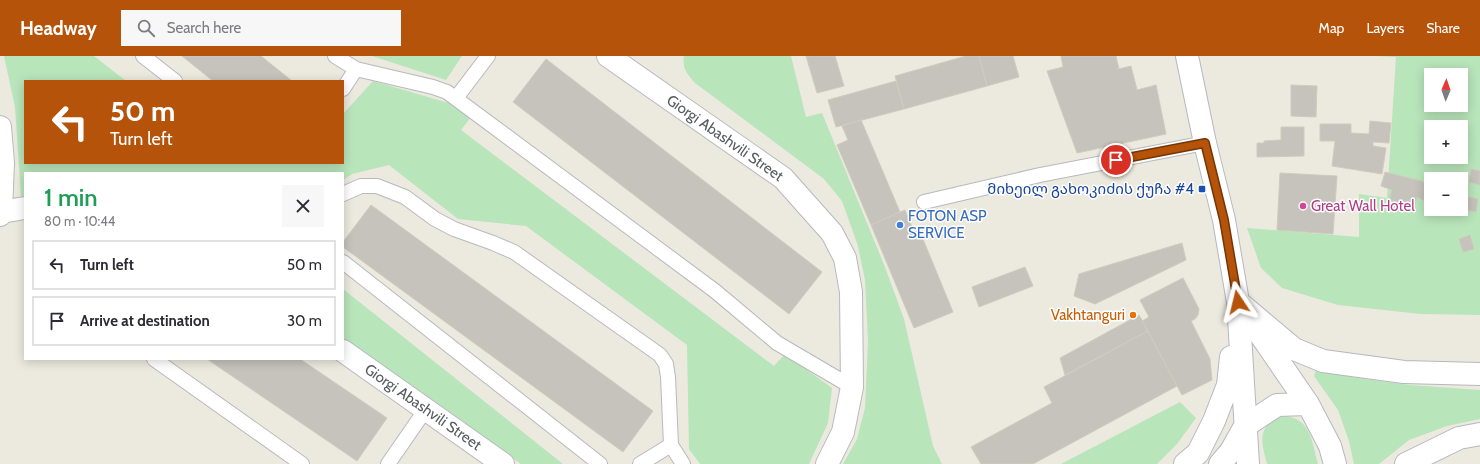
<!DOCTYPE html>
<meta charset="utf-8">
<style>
:root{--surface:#fff;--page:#f7f7f7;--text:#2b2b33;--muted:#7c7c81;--line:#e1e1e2;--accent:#b45309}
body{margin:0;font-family:Cabin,"Noto Sans Georgian",sans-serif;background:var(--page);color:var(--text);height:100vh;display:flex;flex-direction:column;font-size:15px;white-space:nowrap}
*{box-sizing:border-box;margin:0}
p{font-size:13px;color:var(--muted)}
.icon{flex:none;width:22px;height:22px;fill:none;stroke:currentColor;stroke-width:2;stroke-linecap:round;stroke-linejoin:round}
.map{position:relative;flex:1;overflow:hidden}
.side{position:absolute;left:24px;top:116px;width:320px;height:188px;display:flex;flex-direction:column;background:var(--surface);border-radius:0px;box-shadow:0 2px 10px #0003}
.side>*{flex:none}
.guide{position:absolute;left:24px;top:24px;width:320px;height:84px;border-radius:0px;box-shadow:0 2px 10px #0003;background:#b45309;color:#fff;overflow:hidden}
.needle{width:26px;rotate:2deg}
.fabs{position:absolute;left:1424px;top:12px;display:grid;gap:8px}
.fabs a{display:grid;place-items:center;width:44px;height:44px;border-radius:0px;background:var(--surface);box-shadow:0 2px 10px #0003;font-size:20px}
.pin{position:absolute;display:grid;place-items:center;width:34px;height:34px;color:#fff;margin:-17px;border:2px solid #fff;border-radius:50%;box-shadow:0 1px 4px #0007}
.me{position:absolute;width:44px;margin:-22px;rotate:350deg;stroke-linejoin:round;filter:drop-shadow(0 0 3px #0008)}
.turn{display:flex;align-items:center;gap:14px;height:84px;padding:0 20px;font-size:18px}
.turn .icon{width:52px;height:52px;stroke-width:2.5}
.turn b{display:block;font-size:28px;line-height:34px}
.round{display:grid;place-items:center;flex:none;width:42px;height:42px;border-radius:0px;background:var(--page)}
.overview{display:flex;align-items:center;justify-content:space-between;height:68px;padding:0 20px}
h1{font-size:24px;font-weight:600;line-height:30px;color:#1e9e55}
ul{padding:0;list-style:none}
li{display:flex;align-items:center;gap:12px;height:50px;margin:0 8px 6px;padding:0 12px;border:2px solid var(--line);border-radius:0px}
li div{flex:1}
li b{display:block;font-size:15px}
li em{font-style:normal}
header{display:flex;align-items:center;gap:24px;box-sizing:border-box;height:56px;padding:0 20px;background:var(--accent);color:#fff}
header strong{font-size:19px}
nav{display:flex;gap:22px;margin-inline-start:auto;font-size:14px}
.search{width:280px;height:36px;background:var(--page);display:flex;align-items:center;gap:10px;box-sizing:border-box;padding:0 14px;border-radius:0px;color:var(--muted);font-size:15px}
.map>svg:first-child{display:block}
</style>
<header>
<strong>Headway</strong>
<div class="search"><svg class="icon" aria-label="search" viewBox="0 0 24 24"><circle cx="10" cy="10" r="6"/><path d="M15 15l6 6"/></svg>Search here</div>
<nav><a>Map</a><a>Layers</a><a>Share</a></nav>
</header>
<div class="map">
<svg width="1480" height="408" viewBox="0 0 1480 408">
<rect width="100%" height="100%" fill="#ece9de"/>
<path fill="#b9e5bb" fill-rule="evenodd" d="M4 0H94L126 25H25V107H343V58L373 25 452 48 470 62 461 74 774 310 785 298 832 332 828 367 809 408H700L689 393 687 289 526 170 458 163 389 109 352 118 343 124V117H25V141H21L15 51Z
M372 0H462L446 24Z
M684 0H791L806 61 822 57 885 211 904 263 933 390 942 408H843L857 383 865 352 868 285 865 224 858 190 842 145 824 123 695 27C687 18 682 12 684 0Z
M1375 0H1480V259L1421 258 1338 249 1282 232 1261 212 1247 172 1359 181V138L1387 142 1396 1ZM1431 19H1461V49H1431ZM1431 71H1461V101H1431ZM1431 123H1461V153H1431Z
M343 233 563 408H521L343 283Z
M1317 311 1357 322 1410 329 1480 334V363L1447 370 1409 384 1379 408H1354L1349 385 1338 354 1314 320Z
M1180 346 1196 362 1177 388 1157 408H1061Z
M1284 360C1311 362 1312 386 1318 408H1267C1261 386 1256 368 1284 360Z"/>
<path fill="#c6c3bc" stroke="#d0cbbd" d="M182 0H261L292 25H213Z
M806 0H835L844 30 817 37Z
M966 0H979L987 30 904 53 895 20Z
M979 0H1013L1019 21 987 30Z
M1061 0H1116L1119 13 1131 10 1137 34 1156 29 1166 78 1077 97 1047 15 1063 11Z
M546 3 822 216 789 258 513 46Z
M896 25 904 53 836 71 828 44Z
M1291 29 1317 30 1316 61 1291 60Z
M861 64 900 156 871 169 837 89 848 84 842 70Z
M1370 65 1391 67 1389 87 1373 86V90L1386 92 1382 118 1332 110 1335 85H1320V68H1351V77L1369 78Z
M1281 71H1304V100L1257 101V87H1264V85L1281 84Z
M1471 113 1480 115V129L1469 126Z
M1385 116 1421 125 1431 130V148L1417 141 1414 151 1389 144 1392 134 1381 130Z
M1280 117 1337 120 1333 178 1277 174Z
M1465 140 1478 143 1476 156 1463 153Z
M371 149 653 355 623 396 343 191V186Z
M905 154 913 173 918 171 953 256 914 272 871 169Z
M1470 179 1474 193 1463 196 1459 183Z
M1182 187 1186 204 1095 248 1074 240 1079 218Z
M1025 211 1033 230 979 251 972 231Z
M1183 222 1199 253 1198 259 1195 263 1191 265 1210 303 1212 324 1182 339 1142 265 1149 261 1140 244Z
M1139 259 1148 275 1065 319 1060 302Z
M1148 275 1177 330 1033 408H981L971 391 1052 347 1044 331Z
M207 303H300L387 362 357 405Z"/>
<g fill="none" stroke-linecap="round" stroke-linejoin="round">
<defs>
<path id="lane" d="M143 0 175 25
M335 0 356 13 433 31 447 36 715 235 777 287 852 331
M343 33 356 13
M456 42 488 0
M343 138 361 130H377L405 141 435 163 454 173 493 187 514 196 660 299 666 308 668 321 671 389 683 408
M924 146 1040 119 1205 87
M343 206 600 408
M154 303 302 408
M388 408 426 353
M640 408 671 389"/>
<path id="street" d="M608 0 783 122 832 177 845 202 851 236 852 331 843 376 827 408
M0 71 3 107 1 156 0 159
M1 156 25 152
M343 295 503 408"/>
<path id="secondary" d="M1187 0 1205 87 1224 164 1238 246 1248 408
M1238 246 1294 293 1323 305 1404 316 1480 318
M1253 268 1308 348 1330 390 1335 408
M1185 408 1198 397 1214 365 1228 329 1231 301
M1220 408 1231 395 1245 370 1277 349 1308 348
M1406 408 1459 382 1480 378"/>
</defs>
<use href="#lane" stroke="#b7b9be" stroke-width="16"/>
<use href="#street" stroke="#b7b9be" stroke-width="24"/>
<use href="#secondary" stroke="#b5b8bf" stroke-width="24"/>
<use href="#lane" stroke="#fff" stroke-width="14"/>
<use href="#street" stroke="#fff" stroke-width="22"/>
<use href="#secondary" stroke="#fff" stroke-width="22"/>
</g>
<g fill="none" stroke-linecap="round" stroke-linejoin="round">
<defs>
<path id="route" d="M1116 104 1205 87 1224 164 1238 246"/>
</defs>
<use href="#route" stroke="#753606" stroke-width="10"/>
<use href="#route" stroke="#b45309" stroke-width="7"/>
</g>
<rect fill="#1a4fb4" stroke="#fff" stroke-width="1.5" x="1198" y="129" width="8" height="8" rx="2"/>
<circle fill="#d1479c" stroke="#fff" stroke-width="1.5" cx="1303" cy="150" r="4"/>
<circle fill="#3f7fe0" stroke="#fff" stroke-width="1.5" cx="900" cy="169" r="4"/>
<circle fill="#e8710a" stroke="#fff" stroke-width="1.5" cx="1133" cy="259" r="4"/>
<g text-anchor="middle" stroke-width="3" stroke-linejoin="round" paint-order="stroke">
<g font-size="15" fill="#585b60" stroke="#fff">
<text transform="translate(725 82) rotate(35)" y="5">Giorgi Abashvili Street</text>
<text transform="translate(423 351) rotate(35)" y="5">Giorgi Abashvili Street</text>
</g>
<g font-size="15" fill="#164399" stroke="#fff" text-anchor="end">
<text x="1194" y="138">მიხეილ გახოკიძის ქუჩა #4</text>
</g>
<g font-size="15" fill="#b23c85" stroke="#fff" text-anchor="start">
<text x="1311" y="155">Great Wall Hotel</text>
</g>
<g font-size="15" fill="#366cbe" stroke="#fff" text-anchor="start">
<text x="908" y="165">FOTON ASP<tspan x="908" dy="17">SERVICE</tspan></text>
</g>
<g font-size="15" fill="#c56008" stroke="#fff" text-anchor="end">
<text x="1125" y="264">Vakhtanguri</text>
</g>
</g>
</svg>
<div class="fabs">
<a><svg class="needle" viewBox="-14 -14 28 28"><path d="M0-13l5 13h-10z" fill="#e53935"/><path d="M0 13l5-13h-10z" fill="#7c7c81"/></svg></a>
<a>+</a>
<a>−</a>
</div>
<div class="pin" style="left:1116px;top:104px;background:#d93025"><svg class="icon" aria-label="arrive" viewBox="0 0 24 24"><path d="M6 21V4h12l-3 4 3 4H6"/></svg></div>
<svg class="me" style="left:1238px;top:246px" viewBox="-20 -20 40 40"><path d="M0-17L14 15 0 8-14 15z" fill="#b45309" stroke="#fff" stroke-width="4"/></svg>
<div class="guide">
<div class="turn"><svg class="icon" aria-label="left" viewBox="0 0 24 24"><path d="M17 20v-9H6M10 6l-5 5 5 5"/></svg><div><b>50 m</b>Turn left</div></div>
</div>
<section class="side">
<div class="overview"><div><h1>1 min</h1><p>80 m · 10:44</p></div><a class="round"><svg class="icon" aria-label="close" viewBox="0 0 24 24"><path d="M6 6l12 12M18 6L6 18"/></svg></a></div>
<ul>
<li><svg class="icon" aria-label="left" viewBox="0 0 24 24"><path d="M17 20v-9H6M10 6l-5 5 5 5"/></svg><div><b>Turn left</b></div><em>50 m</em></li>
<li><svg class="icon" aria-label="arrive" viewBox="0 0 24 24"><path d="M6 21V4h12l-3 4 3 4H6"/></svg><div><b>Arrive at destination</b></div><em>30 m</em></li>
</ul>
</section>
</div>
